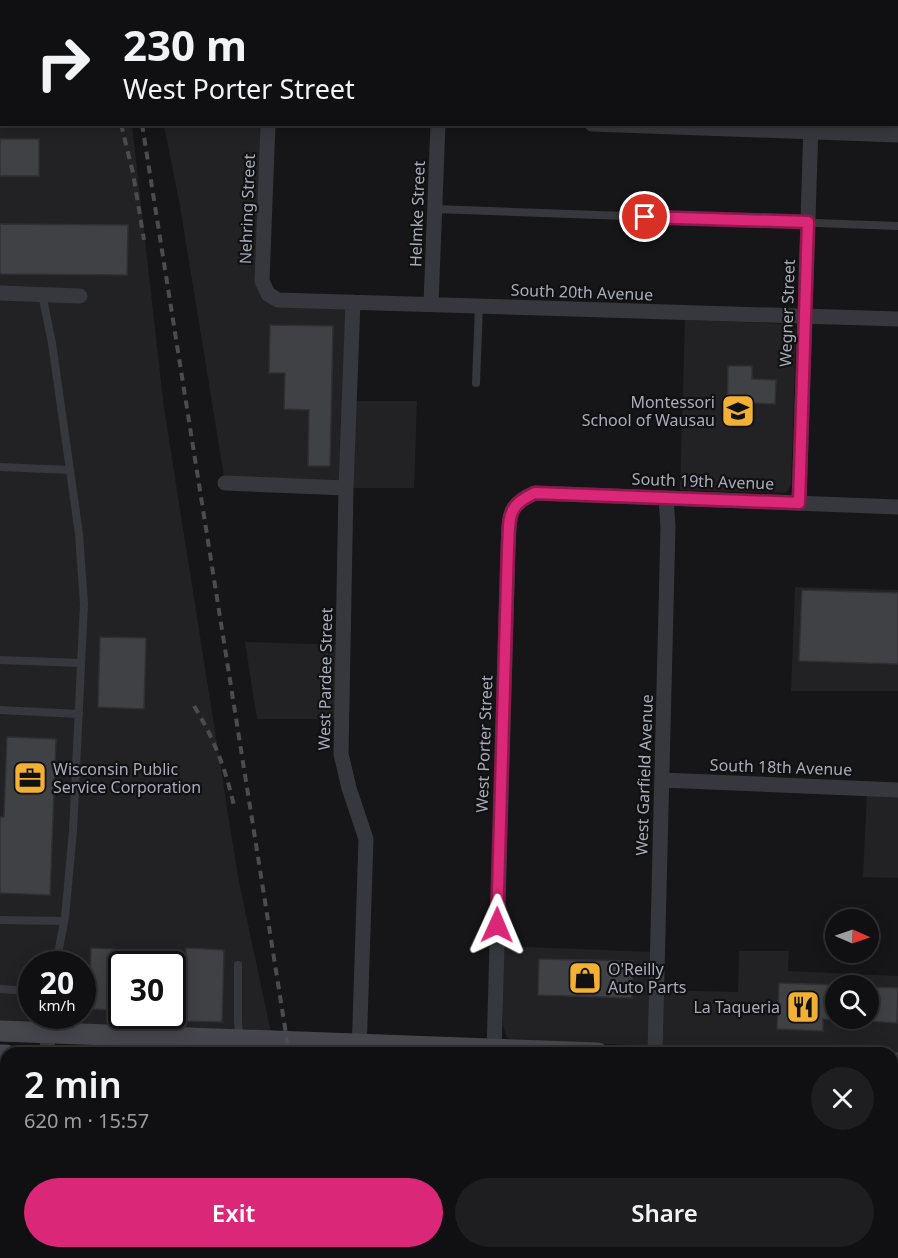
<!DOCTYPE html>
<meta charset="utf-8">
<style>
:root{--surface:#101012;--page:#1e1e20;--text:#f1f3f6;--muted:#9c9d9f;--line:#303032;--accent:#db2777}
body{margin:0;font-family:"Noto Sans",sans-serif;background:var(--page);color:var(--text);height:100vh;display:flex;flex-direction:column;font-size:22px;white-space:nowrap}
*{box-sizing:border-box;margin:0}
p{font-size:20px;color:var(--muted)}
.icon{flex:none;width:33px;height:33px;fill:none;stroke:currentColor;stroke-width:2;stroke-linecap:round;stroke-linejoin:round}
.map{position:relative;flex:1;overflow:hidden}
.drawer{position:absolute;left:0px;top:1047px;width:898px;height:212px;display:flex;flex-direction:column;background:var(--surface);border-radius:18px 18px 0 0;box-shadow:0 3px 15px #0003,0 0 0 2px var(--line)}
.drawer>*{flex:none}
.guide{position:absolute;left:0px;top:0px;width:898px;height:126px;box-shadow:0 3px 15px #0003,0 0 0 2px var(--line);background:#101012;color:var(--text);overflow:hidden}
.needle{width:39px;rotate:92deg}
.controls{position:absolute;left:825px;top:909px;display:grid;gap:12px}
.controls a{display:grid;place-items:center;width:54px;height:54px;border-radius:50%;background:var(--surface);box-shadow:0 3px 15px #0003,0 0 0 2px var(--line);font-size:30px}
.speed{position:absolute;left:18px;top:951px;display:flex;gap:12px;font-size:30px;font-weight:700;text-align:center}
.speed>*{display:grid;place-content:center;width:78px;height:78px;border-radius:50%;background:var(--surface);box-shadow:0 3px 15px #0003,0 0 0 2px var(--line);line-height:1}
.speed small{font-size:15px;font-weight:400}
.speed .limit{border:3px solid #111;border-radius:9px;background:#fff;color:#111}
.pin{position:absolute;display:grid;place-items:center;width:51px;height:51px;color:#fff;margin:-26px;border:3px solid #fff;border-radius:50%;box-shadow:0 2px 6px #0007}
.me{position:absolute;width:66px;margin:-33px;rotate:1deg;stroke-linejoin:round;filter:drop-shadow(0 0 4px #0008)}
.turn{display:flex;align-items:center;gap:21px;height:126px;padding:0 24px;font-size:27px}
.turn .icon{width:78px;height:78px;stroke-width:2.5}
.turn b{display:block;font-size:42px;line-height:51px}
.round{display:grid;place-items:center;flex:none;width:63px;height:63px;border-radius:32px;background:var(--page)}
.overview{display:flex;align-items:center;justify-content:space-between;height:102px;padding:0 24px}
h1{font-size:36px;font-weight:600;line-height:45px}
.action{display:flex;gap:12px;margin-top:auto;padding:12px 24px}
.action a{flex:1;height:69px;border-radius:36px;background:var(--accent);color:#fff;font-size:24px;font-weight:600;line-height:69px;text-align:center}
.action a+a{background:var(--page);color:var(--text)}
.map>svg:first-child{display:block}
</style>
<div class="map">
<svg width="898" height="1258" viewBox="0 0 898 1258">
<rect width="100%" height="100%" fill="#161618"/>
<path fill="#222225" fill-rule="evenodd" d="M0 0H112V1L2 2V124L132 125 164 408 238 877 273 1042 0 1031ZM32 964H82V1016H32ZM122 964H172V1016H122Z
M164 125H268V294L353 302 349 401H417L414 488H346L225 483 180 206Z
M685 320 787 324 792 325 796 331 791 485 786 493 680 490Z
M795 587 898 590V691H791Z
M245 642 343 645 341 719H257Z
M867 792 898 793V878L863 877Z
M503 946 653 952 651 990 738 992 739 951H789L788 971 898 976V1054L512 1041 506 1036 503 1024ZM836 986H868V1018H836Z
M0 1063H6V1252L32 1253V1258H0Z
M41 1252H290V1258H41Z"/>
<path fill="#1e261f" d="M892 1094H898V1258H341L340 1253 892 1252Z"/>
<path fill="#404145" stroke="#303034" stroke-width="1.5" d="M0 139H39V176H0Z
M0 224 128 225 127 275 0 274Z
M270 325 333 326 330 466H308L309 410 284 409 285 373H269Z
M728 366H752V379L776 380 775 404 751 403 750 422 727 421Z
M802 590 898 593V664L799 661Z
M100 637 146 638 144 709 98 707Z
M7 737 56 739 50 895 0 893V817H4Z
M91 948 115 949 114 1010 89 1009Z
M186 948 224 950 222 1022 184 1021Z
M539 959 633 961 632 998 538 995Z
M779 983 836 985V1020L823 1019V1031L777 1029Z
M868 987 898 988 897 1023 868 1021Z"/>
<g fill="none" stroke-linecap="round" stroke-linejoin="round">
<path stroke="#3d3f44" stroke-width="2" stroke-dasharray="3 4.5" stroke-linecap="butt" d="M892 1117 898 1118
M353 1252 354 1258
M724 1252 726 1258"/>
<path stroke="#37383d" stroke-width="8" d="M435 209 898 226
M42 294 52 343 79 534 84 604 73 831 65 917 56 964
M476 383 479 306
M0 467 70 470
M0 660 81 663
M0 710 79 714
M0 920 64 921
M238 965V1021L241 1053
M0 989 32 991
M48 1031V1016
M117 1053V1037
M0 1127H6
M892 1190 898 1192
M329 1252V1258
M74 1258V1252
M425 1258 426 1252"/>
<path stroke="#37383d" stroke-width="15" d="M273 2V0
M442 2 443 0
M815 2V0
M0 106H2
M268 124 262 281 268 294 278 300 898 319
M592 124 898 135
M0 293 80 296
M353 302 346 488 341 754 349 788 366 839 359 1053
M431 304 438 124
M225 483 346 488
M799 503 811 124
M662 780 898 790
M47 1053 48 1032
M494 1053 508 548C510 519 505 505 535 493L898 507
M655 1053 668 527 666 498
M41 1258V1252"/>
<path stroke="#45474d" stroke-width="21" d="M0 1031 598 1053
M0 1055H6
M892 1063H898
M892 1086H898"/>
<path stroke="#4a4c52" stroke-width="4" stroke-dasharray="8 6" stroke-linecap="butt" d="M122 0V2
M121 124 133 173 144 240
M142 124 289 1053
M194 706C214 738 226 770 234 806
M312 1252 313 1258"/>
</g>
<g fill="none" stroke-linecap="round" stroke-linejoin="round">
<defs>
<path id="route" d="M497 925 508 548C510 519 505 506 535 493L799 503 808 222 645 217"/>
</defs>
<use href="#route" stroke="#8e194d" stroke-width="15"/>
<use href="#route" stroke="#db2777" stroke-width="10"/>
</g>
<defs>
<symbol id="school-square" viewBox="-11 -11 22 22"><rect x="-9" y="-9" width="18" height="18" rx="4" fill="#f2b134" stroke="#111113"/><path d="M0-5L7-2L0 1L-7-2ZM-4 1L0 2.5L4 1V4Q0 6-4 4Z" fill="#111"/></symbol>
<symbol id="office-square" viewBox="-11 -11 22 22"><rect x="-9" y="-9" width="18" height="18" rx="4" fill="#f2b134" stroke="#111113"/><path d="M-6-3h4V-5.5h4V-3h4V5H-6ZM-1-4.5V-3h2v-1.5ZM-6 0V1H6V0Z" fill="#111"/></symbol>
<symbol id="shop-square" viewBox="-11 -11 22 22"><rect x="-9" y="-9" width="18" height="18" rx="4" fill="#f2b134" stroke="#111113"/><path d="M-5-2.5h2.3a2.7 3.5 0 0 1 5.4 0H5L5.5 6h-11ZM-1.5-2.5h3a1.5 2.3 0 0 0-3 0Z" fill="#111"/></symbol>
<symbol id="restaurant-square" viewBox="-11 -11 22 22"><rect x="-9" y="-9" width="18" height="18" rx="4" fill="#f2b134" stroke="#111113"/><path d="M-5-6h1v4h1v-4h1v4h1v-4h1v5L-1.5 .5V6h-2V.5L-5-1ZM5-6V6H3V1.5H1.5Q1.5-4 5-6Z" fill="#111"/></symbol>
</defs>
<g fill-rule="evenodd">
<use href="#school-square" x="719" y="392" width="38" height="38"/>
<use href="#office-square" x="11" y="759" width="38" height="38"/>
<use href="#shop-square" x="566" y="959" width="38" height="38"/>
<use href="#restaurant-square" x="784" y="988" width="38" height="38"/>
</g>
<g text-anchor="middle" stroke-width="4.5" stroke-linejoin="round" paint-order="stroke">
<g font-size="16" fill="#a8adb8" stroke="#111113">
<text transform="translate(247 209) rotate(-88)" y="6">Nehring Street</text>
<text transform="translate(417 214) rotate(-88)" y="6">Helmke Street</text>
<text transform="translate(582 292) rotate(2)" y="6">South 20th Avenue</text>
<text transform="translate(787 313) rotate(-88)" y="6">Wegner Street</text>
<text transform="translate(703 481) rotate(2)" y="6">South 19th Avenue</text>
<text transform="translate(325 679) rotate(-89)" y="6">West Pardee Street</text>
<text transform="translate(484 744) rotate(-88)" y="6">West Porter Street</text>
<text transform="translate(781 767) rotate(2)" y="6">South 18th Avenue</text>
<text transform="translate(644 775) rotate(-88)" y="6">West Garfield Avenue</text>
</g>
<g font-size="16" fill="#a8adb8" stroke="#111113" text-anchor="end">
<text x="715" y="408">Montessori<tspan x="715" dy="18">School of Wausau</tspan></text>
<text x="53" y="775" text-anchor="start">Wisconsin Public<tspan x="53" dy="18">Service Corporation</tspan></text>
<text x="608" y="975" text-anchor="start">O'Reilly<tspan x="608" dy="18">Auto Parts</tspan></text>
<text x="780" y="1013">La Taqueria</text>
</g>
</g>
</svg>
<div class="controls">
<a><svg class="needle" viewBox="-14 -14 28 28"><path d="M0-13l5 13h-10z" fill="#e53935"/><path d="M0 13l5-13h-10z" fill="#9c9d9f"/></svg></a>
<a><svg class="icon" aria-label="search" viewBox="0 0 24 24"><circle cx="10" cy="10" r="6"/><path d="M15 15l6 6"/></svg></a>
</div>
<div class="speed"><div>20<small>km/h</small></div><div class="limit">30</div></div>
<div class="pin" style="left:645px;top:217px;background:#d93025"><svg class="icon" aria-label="arrive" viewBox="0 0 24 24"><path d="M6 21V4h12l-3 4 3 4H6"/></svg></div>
<svg class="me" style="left:497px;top:925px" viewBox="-20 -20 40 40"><path d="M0-17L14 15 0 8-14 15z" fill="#db2777" stroke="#fff" stroke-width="4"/></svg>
<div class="guide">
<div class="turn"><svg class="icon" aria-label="right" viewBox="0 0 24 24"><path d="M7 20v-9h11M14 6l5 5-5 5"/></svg><div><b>230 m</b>West Porter Street</div></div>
</div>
<section class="drawer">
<div class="overview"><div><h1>2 min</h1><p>620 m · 15:57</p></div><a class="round"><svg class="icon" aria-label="close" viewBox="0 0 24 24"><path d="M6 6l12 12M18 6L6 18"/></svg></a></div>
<div class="action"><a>Exit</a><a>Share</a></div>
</section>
</div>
